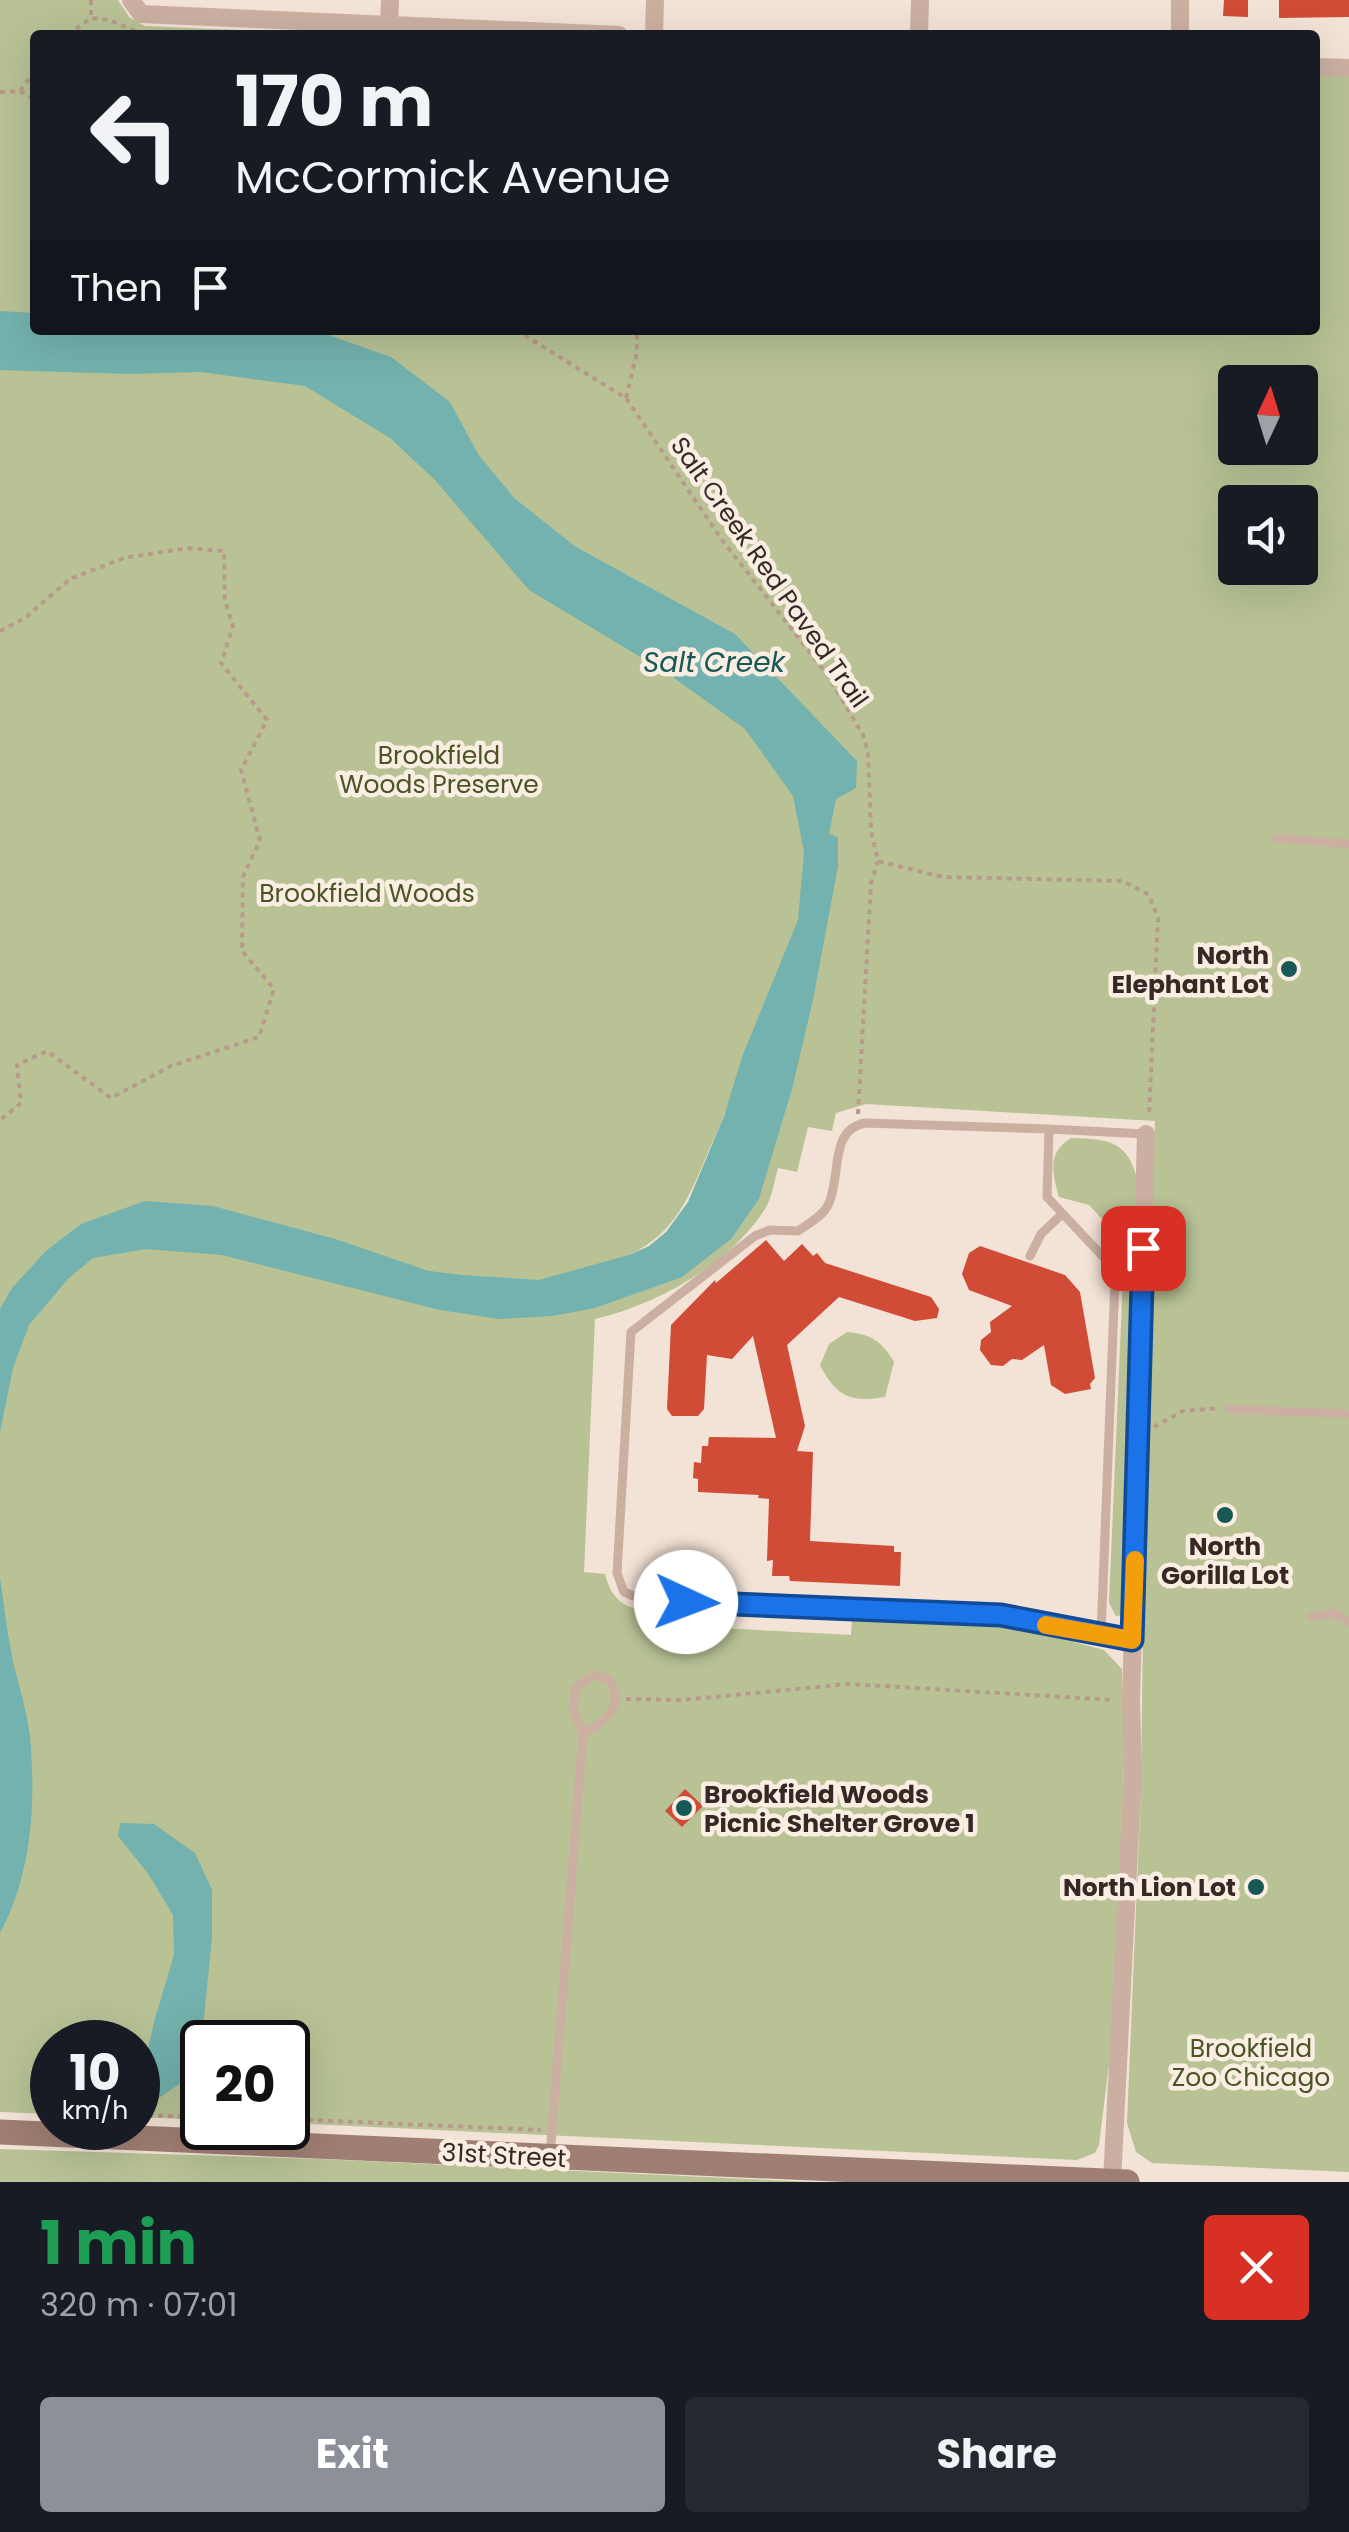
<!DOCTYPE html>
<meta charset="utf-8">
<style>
:root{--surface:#171b24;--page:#242831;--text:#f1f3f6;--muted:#9ea1a6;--accent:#8c9099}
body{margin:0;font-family:Poppins,sans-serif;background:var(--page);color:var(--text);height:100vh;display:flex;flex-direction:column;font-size:38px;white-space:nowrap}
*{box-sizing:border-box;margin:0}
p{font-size:32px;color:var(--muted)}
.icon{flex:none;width:55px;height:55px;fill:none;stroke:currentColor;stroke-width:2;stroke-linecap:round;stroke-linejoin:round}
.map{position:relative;height:2182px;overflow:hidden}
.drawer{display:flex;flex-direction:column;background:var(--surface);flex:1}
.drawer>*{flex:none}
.guide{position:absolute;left:30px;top:30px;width:1290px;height:305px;border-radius:10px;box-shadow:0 10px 40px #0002;background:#171b24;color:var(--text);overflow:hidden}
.needle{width:65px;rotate:4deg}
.controls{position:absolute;left:1218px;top:365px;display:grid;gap:20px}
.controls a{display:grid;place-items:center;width:100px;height:100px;border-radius:10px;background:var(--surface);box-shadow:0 10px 40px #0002;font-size:50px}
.speed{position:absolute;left:30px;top:2020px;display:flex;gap:20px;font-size:50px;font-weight:700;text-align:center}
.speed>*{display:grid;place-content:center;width:130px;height:130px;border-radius:50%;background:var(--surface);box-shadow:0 10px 40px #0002;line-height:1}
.speed small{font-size:25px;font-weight:400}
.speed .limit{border:5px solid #111;border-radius:15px;background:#fff;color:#111}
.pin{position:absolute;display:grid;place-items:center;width:85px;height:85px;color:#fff;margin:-42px;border-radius:20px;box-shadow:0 5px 15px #0006}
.me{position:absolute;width:110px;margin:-55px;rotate:92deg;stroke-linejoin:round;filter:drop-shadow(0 0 8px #0008)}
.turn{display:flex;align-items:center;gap:35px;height:210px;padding:0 40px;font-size:45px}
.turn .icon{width:130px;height:130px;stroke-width:2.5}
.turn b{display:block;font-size:70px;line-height:85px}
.then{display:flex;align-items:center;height:95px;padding:0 40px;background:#0003;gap:20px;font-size:38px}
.round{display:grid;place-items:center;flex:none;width:105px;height:105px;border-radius:10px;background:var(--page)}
.headline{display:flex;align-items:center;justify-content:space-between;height:170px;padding:0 40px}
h1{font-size:60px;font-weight:700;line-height:75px;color:#1e9e55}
.primary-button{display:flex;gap:20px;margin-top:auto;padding:20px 40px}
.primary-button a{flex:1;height:115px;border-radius:10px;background:var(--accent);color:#fff;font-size:40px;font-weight:700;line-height:115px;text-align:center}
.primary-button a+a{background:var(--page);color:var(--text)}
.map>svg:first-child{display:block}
</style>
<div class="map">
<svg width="1349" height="2182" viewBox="0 0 1349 2182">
<rect width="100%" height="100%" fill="#f3e2d6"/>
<path fill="#b8c295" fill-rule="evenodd" d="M0 0H118L130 18 145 26 353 35H35V330H1315V74L1349 76V2172L1152 2163 1136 2152 1127 2123 1141 1788 1145 1457 1155 1121 866 1104 836 1113 832 1131 808 1127 797 1172 778 1168C774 1182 772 1200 763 1212 728 1265 656 1305 595 1319L584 1572 605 1574C611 1598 623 1608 647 1611V1624L851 1635 852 1618 970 1623 1036 1632 1104 1650 1122 1669 1124 1766 1115 2015 1099 2145 1095 2153 1077 2160 288 2123V2042H202V2120L138 2117V2042H52V2114L0 2112ZM1235 382H1300V448H1235ZM1235 502H1300V568H1235ZM730 1098 682 1277 629 1255C676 1233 690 1195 709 1150 717 1133 724 1116 730 1098Z
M1071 1138C1110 1139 1128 1141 1138 1182L1125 1615 1116 1616 1109 1603 1123 1278 1120 1264 1115 1257 1117 1235 1089 1205 1059 1197C1052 1172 1047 1153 1071 1138Z
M847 1332C872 1335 881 1340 894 1362L885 1397C850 1403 836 1396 820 1365L829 1344Z
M0 2149 319 2159 814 2182H0Z"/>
<path fill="#73b2ae" d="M0 311 35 313V330H314L391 357 450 402 478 454 514 498 576 547 735 634 857 761 856 788 836 799 829 834 838 837V866L813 1000 792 1089 759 1199 731 1239 682 1277 595 1308 552 1316 499 1319 440 1310 222 1255 146 1249 93 1258 68 1279 29 1325 13 1368 0 1432V1309L12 1288 46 1251 81 1224 145 1201 213 1206 335 1239 429 1271 462 1275 539 1280 629 1255 649 1246 666 1232 688 1202 724 1116 742 1057 798 920 804 852 793 796 745 729 667 673 529 590 434 479 390 438 305 386 201 372 128 374 0 370Z
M0 1577C4 1605 7 1633 13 1661 19 1686 27 1712 30 1737 36 1803 32 1874 0 1933Z
M120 1823 154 1824 195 1853 212 1890V1937L201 2047 191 2076 159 2098 143 2099 138 2093 155 2018 174 1955 173 1915 149 1875 118 1836Z"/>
<path fill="#d04c36" d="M1224 0H1248V17L1223 16Z
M1279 0H1349V17L1279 18Z
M766 1240 784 1261 802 1244 813 1256 817 1253 825 1263 931 1297 939 1309 937 1318 915 1321 839 1297 787 1345 805 1426 797 1451 813 1452 810 1541 894 1546V1552H901L900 1586 790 1581 789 1576H772L773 1560 767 1561 769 1499 758 1498 759 1495 698 1492V1479L693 1478 694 1462 701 1463 702 1446H708L709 1437 776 1438 753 1336 732 1359 707 1355 704 1409 698 1416H672L667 1409 671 1325 715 1280 716 1283Z
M980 1246 1065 1275 1080 1292 1095 1378 1090 1384 1091 1389 1065 1394 1051 1385 1044 1345 1022 1360 1012 1359 1003 1366 991 1365 980 1350 981 1340 991 1332 990 1322 1012 1306 969 1290 962 1274 969 1253Z
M685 1789 703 1806 682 1827 665 1811Z"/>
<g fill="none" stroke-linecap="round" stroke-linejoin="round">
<path stroke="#b79a8b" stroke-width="4" stroke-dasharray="5 5" stroke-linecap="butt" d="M91 0V18
M150 33 163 35
M68 35 91 18 109 20 135 31
M20 91 35 71
M0 92 20 91 35 100
M516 330 626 398 722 540 826 673 863 735 868 752 871 831 878 861 943 877 1123 881 1149 895 1158 918 1149 1116
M626 398 637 352V330
M0 631 25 618 70 579 124 558 187 548 224 551 225 601 233 626 221 663 267 720 241 770 260 840 243 877 242 951 274 989 259 1037 171 1066 111 1098 47 1051 17 1065 21 1103 0 1120
M858 1114 871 883 878 861
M1154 1427 1183 1411 1220 1408
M626 1699 681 1700 849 1684 1115 1700
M138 2115 202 2117
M288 2119 541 2130"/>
<path stroke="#cbb0a1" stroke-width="9" d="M1276 838 1349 844
M1049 1129 865 1123C828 1130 842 1178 828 1205 824 1215 807 1225 798 1231L770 1230 755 1236 631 1332 617 1573 624 1592 646 1601 1001 1615 1131 1640
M1030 1256 1041 1234 1061 1215
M1229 1409 1349 1414
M1311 1617 1334 1613 1349 1622
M1101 1635 1115 1280 1108 1262 1047 1197 1049 1129 1146 1134
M550 2156 583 1733C606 1723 627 1702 608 1679L594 1675 576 1687 573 1711 583 1733"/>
<path stroke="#cbb0a1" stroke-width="18" d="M131 0 141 14 619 35
M389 27 390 0
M654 35 655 0
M919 35 920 0
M1180 35V0
M1315 67 1349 68
M1112 2181 1133 1772 1131 1701 1146 1134"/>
<path stroke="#9f7e73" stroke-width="25" d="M0 2132 1127 2182"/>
</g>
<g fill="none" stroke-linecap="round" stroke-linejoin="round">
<defs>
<path id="route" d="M686 1602 1001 1615 1132 1640 1143 1248"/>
</defs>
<use href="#route" stroke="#114b97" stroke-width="25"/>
<use href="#route" stroke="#1a73e8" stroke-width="18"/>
<path stroke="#f59e0b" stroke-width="18" d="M1046 1625 1132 1640 1135 1560"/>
</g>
<g fill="#175957" stroke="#faede2" stroke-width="4">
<circle cx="1289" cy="969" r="10"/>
<circle cx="1225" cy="1515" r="10"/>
<circle cx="684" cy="1808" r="10"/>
<circle cx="1256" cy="1887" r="10"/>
</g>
<g text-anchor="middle" stroke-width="9" stroke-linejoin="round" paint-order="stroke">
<g font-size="25" fill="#352825" stroke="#faede2">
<text transform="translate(770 572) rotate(55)" y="9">Salt Creek Red Paved Trail</text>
<text transform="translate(504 2155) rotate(3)" y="9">31st Street</text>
</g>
<g font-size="25" fill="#495526" stroke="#faede2">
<text x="439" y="764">Brookfield<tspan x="439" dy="29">Woods Preserve</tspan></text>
<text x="367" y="902">Brookfield Woods</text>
<text x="1251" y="2057">Brookfield<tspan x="1251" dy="29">Zoo Chicago</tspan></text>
</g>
<g font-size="25" font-weight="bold" fill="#352825" stroke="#faede2" text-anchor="end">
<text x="1269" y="964">North<tspan x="1269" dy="29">Elephant Lot</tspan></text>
<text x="1225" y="1555" text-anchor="middle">North<tspan x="1225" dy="29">Gorilla Lot</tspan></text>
<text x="704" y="1803" text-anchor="start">Brookfield Woods<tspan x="704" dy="29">Picnic Shelter Grove 1</tspan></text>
<text x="1236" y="1896">North Lion Lot</text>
</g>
<g font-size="28" font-style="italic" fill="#175957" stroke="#faede2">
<text x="714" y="672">Salt Creek</text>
</g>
</g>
</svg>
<div class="controls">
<a><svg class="needle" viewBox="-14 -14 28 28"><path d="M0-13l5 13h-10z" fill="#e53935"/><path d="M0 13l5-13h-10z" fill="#9ea1a6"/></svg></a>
<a><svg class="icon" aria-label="sound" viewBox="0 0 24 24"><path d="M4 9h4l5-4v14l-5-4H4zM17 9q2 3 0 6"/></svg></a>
</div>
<div class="speed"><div>10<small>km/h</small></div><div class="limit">20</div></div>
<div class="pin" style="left:1143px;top:1248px;background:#d93025"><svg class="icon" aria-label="arrive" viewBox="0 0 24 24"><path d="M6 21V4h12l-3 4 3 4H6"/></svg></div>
<svg class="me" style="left:686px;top:1602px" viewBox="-20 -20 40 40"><circle r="19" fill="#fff"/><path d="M0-13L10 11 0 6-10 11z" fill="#1a73e8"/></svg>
<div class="guide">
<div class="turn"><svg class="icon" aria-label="left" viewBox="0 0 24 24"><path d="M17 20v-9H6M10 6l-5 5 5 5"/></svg><div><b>170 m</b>McCormick Avenue</div></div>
<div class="then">Then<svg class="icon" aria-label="arrive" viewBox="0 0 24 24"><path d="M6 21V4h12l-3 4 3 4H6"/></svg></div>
</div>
</div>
<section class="drawer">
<div class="headline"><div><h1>1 min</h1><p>320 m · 07:01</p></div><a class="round" style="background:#d93025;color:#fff"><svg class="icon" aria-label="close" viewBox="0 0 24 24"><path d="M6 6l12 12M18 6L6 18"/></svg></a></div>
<div class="primary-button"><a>Exit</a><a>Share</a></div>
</section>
